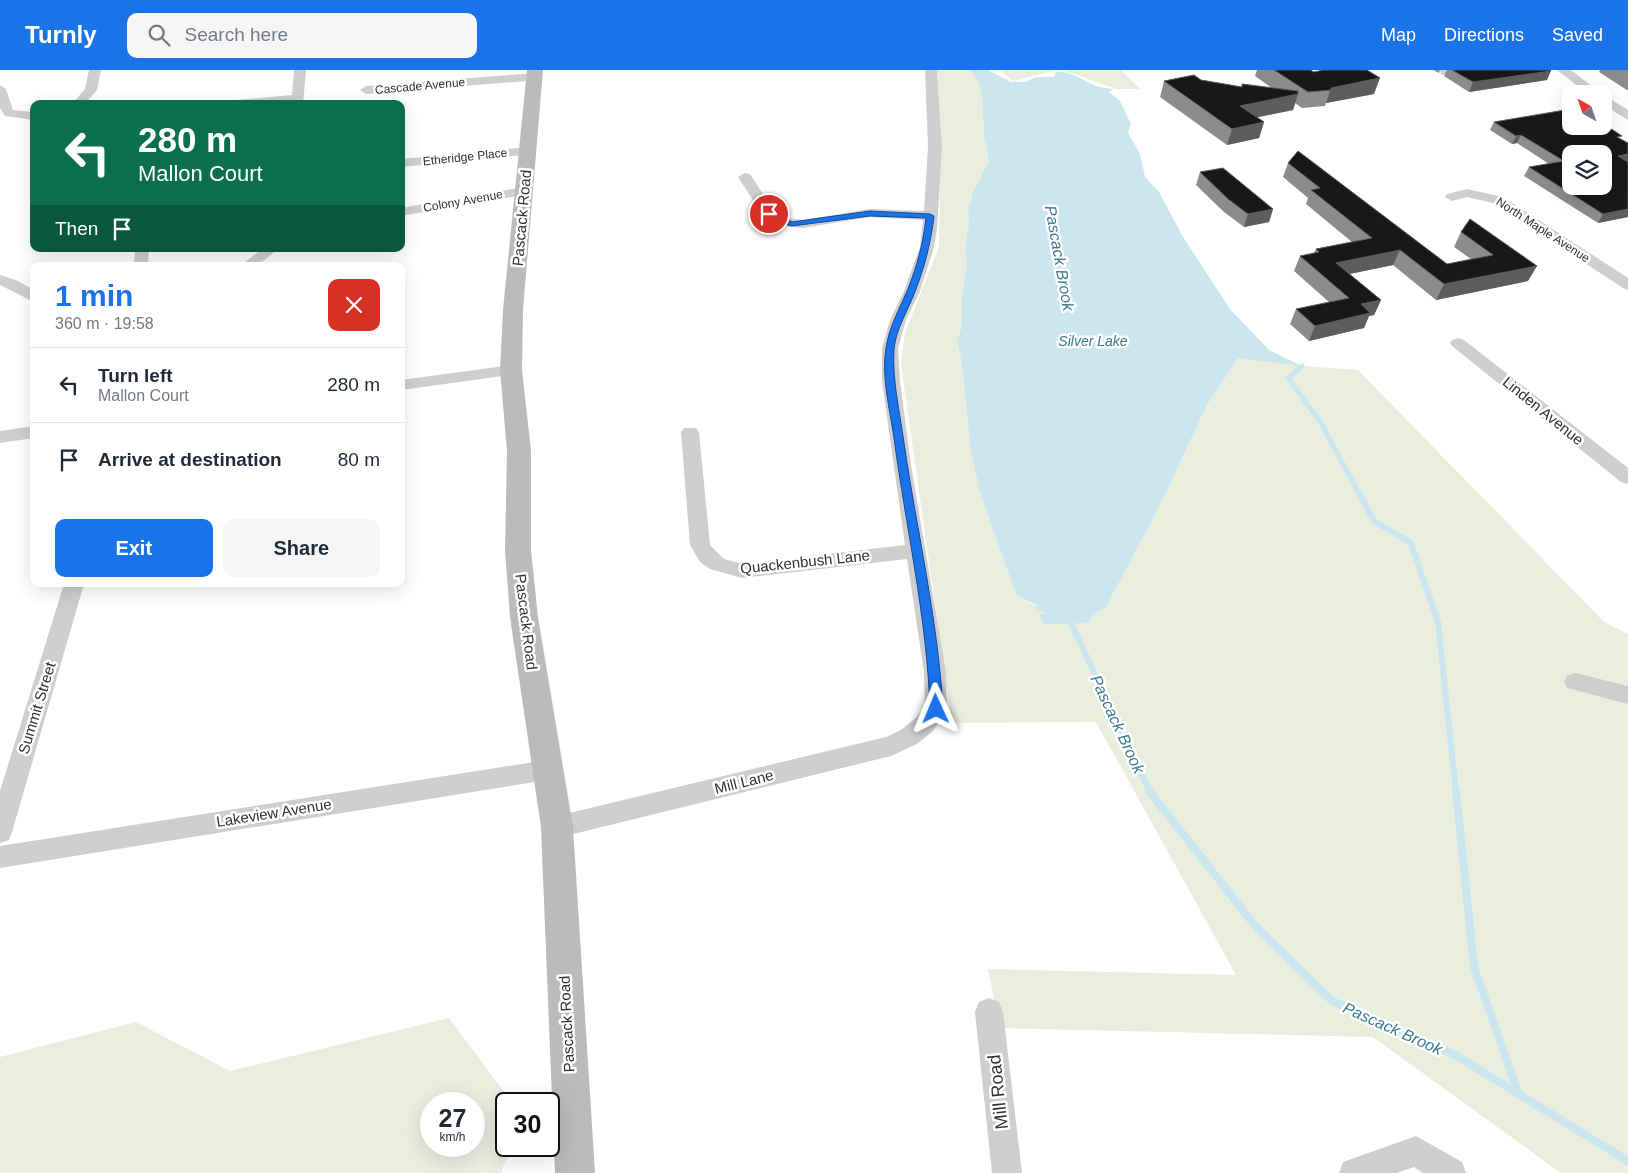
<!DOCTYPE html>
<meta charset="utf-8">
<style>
:root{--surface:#fff;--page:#f6f6f7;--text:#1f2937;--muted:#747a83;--line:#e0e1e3;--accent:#1a73e8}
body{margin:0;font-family:Helvetica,sans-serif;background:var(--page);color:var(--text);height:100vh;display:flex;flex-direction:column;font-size:19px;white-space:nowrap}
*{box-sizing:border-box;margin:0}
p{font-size:16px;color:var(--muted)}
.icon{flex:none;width:28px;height:28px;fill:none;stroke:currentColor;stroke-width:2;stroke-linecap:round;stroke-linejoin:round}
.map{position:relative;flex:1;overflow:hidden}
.drawer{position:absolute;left:30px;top:192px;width:375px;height:325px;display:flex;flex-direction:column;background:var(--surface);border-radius:10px;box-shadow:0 5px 20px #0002}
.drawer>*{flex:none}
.hud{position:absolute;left:30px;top:30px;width:375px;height:152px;border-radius:10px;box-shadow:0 5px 20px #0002;background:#0b6e4f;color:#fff;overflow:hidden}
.needle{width:32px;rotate:320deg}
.buttons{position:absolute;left:1562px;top:15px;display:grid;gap:10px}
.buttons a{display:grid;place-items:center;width:50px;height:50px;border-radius:10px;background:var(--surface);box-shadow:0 5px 20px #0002;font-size:25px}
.speed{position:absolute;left:420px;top:1022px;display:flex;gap:10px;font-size:25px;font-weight:700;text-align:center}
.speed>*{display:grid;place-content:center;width:65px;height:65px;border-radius:50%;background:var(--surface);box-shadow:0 5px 20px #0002;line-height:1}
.speed small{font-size:12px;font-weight:400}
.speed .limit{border:2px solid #111;border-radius:8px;background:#fff;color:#111}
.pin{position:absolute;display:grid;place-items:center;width:42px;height:42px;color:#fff;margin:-21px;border:2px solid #fff;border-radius:50%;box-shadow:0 1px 5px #0007}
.me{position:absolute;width:55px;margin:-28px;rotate:359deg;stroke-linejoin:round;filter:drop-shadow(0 0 4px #0008)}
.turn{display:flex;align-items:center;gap:18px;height:105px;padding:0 25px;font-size:22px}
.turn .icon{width:65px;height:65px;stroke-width:2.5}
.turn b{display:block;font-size:35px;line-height:42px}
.then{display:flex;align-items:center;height:48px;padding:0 25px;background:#0003;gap:10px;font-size:19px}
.round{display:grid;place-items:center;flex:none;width:52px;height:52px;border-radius:10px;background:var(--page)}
.headline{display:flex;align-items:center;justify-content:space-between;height:85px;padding:0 25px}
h1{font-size:30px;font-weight:700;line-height:38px;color:var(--accent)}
.primary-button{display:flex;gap:10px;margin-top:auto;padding:10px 25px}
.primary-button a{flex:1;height:58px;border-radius:10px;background:var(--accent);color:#fff;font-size:20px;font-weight:700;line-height:58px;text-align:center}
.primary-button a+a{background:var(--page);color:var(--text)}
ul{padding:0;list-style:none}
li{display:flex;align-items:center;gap:15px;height:75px;padding:0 25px;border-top:1px solid var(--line)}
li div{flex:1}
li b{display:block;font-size:19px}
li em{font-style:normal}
header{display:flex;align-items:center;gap:30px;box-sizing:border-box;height:70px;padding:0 25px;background:var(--accent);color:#fff}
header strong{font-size:24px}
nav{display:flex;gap:28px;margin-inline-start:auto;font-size:18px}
.search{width:350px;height:45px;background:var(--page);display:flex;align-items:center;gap:12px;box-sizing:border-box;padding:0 18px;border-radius:10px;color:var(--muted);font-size:19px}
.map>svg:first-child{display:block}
</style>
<header>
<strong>Turnly</strong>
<div class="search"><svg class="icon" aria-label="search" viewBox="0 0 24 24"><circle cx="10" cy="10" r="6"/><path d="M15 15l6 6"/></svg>Search here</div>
<nav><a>Map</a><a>Directions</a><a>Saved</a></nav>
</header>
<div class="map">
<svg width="1628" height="1103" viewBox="0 0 1628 1103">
<rect width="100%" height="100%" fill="#fff"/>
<path fill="#e9eedf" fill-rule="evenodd" d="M937 0H970L978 11 982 24 984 67 989 89 972 124V129L968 137 969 153 965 178 967 195 962 225V256L958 267 961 287 971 383 980 422 1016 525 1045 541V544H1040L1090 553 1089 549 1101 538 1105 539 1159 437 1207 335 1238 287 1302 296 1358 300 1604 552 1628 564V1103H1561L1373 967 1000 958 988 899 1236 905 1096 652 952 653 901 294 905 263 939 177 941 57Z
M1000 0H1057L1013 11Z
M1063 0H1121L1140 19H1116Z
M449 948 508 1027V1034H506V1076H509V1085L500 1103H0V987L136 952 230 1001ZM431 1034H474V1076H431Z"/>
<path fill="#cbe6ee" d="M970 0H988L1011 12H1025L1036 7H1054L1056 2C1069 0 1082 10 1094 15 1100 18 1107 18 1114 19L1109 22 1120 31 1131 54 1128 63 1140 84 1145 107 1159 122 1183 167 1230 239 1269 280 1302 296 1238 288 1207 335 1159 437 1105 539H1101L1089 549 1090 553 1043 554 1040 544H1045V541H1037L1036 535 1016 525 980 422 971 383 961 287 957 270 962 256V225L967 195 965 178 969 153 968 137 972 129V124L989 90 984 67 982 24 978 11Z"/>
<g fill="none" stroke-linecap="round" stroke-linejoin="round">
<path stroke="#cbe6ee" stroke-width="5" d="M1302 296 1288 308 1321 353 1358 422"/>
<path stroke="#cbe6ee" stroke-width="6" d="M1358 421 1374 451 1411 473 1438 552 1456 722
M1071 547V553L1150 722"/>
<path stroke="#cbe6ee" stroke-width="8" d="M1149 721 1257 858 1332 931 1455 985 1628 1091
M1456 721 1474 897 1519 1025"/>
<path fill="#cecece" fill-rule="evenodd" d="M89 0H101L97 20 85 34H72L85 19Z
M294 0H306L303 34H230L236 30 292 25Z
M925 0H937L942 77 937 159 934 177 920 221 906 250 898 278 900 311 911 395 946 602 947 639 933 661 917 674 891 686 557 768 548 765 545 757 548 749 557 746 886 667 901 660 917 647 925 637 924 602 907 489 742 508 710 499 700 492 690 475 681 362 684 358H696L699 362 710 475 724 489 742 494 905 475 882 311V278L890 250 904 221 920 177 923 150 870 147 803 158 782 156 764 147 738 107 745 103 750 104 774 141 786 148 803 150 870 139 924 141 928 77Z
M1440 0H1464L1462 2 1441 5Z
M1557 0H1571L1602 24H1588Z
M535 3 541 7 539 10 366 24 360 20 366 16Z
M0 15 6 19 13 40 34 42V50L5 46 0 38Z
M1604 25 1628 40V50L1604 35Z
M528 77 533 78 535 81 533 84 401 97V89Z
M524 117 531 121 529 124 401 146V138Z
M1467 119 1503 127 1628 208V220L1623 218 1493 133 1467 127 1452 131 1445 127 1447 124Z
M135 179H149L148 196H134Z
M262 179H278L257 196H240Z
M0 205 16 210 34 220V232L0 215Z
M1458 268 1464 270 1628 398V414L1621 412 1452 276 1450 273 1452 270Z
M511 295 517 296 519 300 517 304 401 320V310Z
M34 356V368L0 373V361Z
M64 514H84L12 762 9 770 0 773V721Z
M1575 603 1628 616V634L1567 618 1564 612 1567 606Z
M547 690 555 693 559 700 555 707 547 710 0 798V776Z
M989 928 999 932 1003 942 1022 1103H992L975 942 979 932Z
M1416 1066 1462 1092 1466 1103H1423L1414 1097 1397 1103H1339L1343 1092Z"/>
<path fill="#bbb" fill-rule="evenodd" d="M527 0H543L523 240 522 300 531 381V480L538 547 573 757 595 1103H555L541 757 510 547 505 480 507 381 500 300 503 240Z"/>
</g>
<path fill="#8c8c8c" d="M1257 0H1310L1314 2 1374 24 1326 33 1325 36 1302 38 1295 33 1293 40 1257 47 1264 52 1259 68 1227 75 1160 27 1164 11 1201 10 1242 17 1272 18 1255 6Z
M1433 0H1440L1439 3Z
M1447 0H1550L1547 10 1469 22 1444 6Z
M1600 0H1628V20H1627L1599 2Z
M1494 52 1620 69 1628 147 1598 153 1524 106 1529 97 1549 94 1517 73 1512 74 1490 60Z
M1288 93 1447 194 1471 189 1454 177 1461 162 1528 211 1436 230 1393 195 1349 204 1381 230 1374 245 1369 246 1364 258 1309 271 1290 254 1296 239 1329 232 1294 201 1300 186 1314 183 1316 179 1352 172 1306 134 1308 128 1283 107Z
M1200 102 1273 139 1269 152 1244 157 1224 142 1196 115Z"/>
<path fill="#5d5d5d" d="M1551 1 1547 10 1469 22 1473 12Z
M1380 8 1374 24 1326 33 1331 18Z
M1298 24 1293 40 1235 52 1240 36Z
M1264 52 1259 68 1227 75 1232 59Z
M1521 65 1517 73 1512 74 1516 66Z
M1628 84V92L1618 86Z
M1273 139 1269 152 1244 157 1248 144Z
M1628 139V147L1598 153 1603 144Z
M1400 180 1393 195 1330 208 1336 193Z
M1537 196 1528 211 1436 230 1444 214Z
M1381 230 1374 245 1369 246 1364 258 1309 271 1315 256 1361 234Z"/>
<path fill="#181818" stroke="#5d5d5d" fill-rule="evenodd" d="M1274 0H1310L1314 2 1323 0H1367L1380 8 1331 18V20L1308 22Z
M1452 0H1550L1551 1 1473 12Z
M1194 5 1201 10 1242 17V14L1298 21V24L1240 36 1264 52 1232 59 1164 11Z
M1571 39V56H1604V54L1622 66 1617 67 1628 73V84L1618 86 1628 92V139L1603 144 1529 97 1564 91 1521 65 1516 66 1494 52ZM1571 84H1604V116H1571Z
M1298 81 1447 194 1493 185 1461 162 1470 149 1537 196 1444 214 1400 180 1336 193 1381 230 1361 234 1370 243 1315 256 1296 239 1349 228 1300 186 1319 182 1316 179 1372 168 1311 120 1320 118 1288 93Z
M1223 98 1273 139 1248 144 1228 129 1200 102Z"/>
<path fill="#1a73e8" stroke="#114b97" d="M769 141 776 146 792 152 870 141 930 144 934 146C931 172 925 195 916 219 909 239 896 258 894 279 892 310 900 343 904 373 917 462 938 550 943 639L941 643H932L930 639C927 548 906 458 894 368 890 340 881 306 886 278 889 257 899 240 907 221 917 197 923 174 926 148L870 146 792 156 771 150 765 144Z"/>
<g text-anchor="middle" stroke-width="5" stroke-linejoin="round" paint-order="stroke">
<g font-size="12" fill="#313131" stroke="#fff">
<text transform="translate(420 16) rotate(-5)" y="4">Cascade Avenue</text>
<text transform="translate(465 87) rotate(-6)" y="4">Etheridge Place</text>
<text transform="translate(463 131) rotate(-10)" y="4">Colony Avenue</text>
<text transform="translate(1543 160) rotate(33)" y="4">North Maple Avenue</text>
</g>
<g font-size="14" font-style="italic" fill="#3a7b90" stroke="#fff">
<text x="1093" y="276">Silver Lake</text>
</g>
<g font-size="15" fill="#313131" stroke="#fff">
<text transform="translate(522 148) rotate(-85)" y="5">Pascack Road</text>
<text transform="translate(1543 341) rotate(39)" y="5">Linden Avenue</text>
<text transform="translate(805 492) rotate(-6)" y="5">Quackenbush Lane</text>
<text transform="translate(526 552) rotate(83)" y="5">Pascack Road</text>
<text transform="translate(37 638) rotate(-73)" y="5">Summit Street</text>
<text transform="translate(744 712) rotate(-14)" y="5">Mill Lane</text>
<text transform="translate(274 743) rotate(-9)" y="5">Lakeview Avenue</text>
<text transform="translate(567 954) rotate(-93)" y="5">Pascack Road</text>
</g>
<g font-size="16" font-style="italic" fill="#3a7b90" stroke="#fff">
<text transform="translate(1060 188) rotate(80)" y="6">Pascack Brook</text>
<text transform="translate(1118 654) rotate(65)" y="6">Pascack Brook</text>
<text transform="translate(1393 958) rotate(24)" y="6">Pascack Brook</text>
</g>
<g font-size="18" fill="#313131" stroke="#fff">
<text transform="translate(998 1022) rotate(-96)" y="6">Mill Road</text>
</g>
</g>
</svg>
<div class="buttons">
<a><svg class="needle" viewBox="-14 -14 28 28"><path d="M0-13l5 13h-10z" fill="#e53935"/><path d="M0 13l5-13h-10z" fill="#747a83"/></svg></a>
<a><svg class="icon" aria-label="layers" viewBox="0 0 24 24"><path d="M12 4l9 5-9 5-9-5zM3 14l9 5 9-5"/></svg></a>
</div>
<div class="speed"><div>27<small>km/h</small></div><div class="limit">30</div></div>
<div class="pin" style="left:769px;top:144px;background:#d93025"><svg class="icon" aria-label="arrive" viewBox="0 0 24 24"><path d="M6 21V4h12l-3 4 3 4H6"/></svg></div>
<svg class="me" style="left:936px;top:639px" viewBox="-20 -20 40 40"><path d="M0-17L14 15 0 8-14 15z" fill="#1a73e8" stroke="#fff" stroke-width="4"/></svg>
<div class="hud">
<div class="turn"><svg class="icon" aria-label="left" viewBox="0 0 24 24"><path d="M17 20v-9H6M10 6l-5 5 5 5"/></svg><div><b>280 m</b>Mallon Court</div></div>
<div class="then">Then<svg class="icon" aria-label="arrive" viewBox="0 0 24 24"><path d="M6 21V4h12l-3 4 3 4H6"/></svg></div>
</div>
<section class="drawer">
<div class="headline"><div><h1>1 min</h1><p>360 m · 19:58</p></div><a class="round" style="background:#d93025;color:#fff"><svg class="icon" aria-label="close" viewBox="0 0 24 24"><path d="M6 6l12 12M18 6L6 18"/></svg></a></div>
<ul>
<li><svg class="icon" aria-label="left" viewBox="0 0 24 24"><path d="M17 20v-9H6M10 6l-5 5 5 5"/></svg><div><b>Turn left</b><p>Mallon Court</p></div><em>280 m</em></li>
<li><svg class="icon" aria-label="arrive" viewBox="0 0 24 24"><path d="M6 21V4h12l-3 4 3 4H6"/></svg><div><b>Arrive at destination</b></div><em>80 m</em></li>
</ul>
<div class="primary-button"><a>Exit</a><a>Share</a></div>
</section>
</div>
